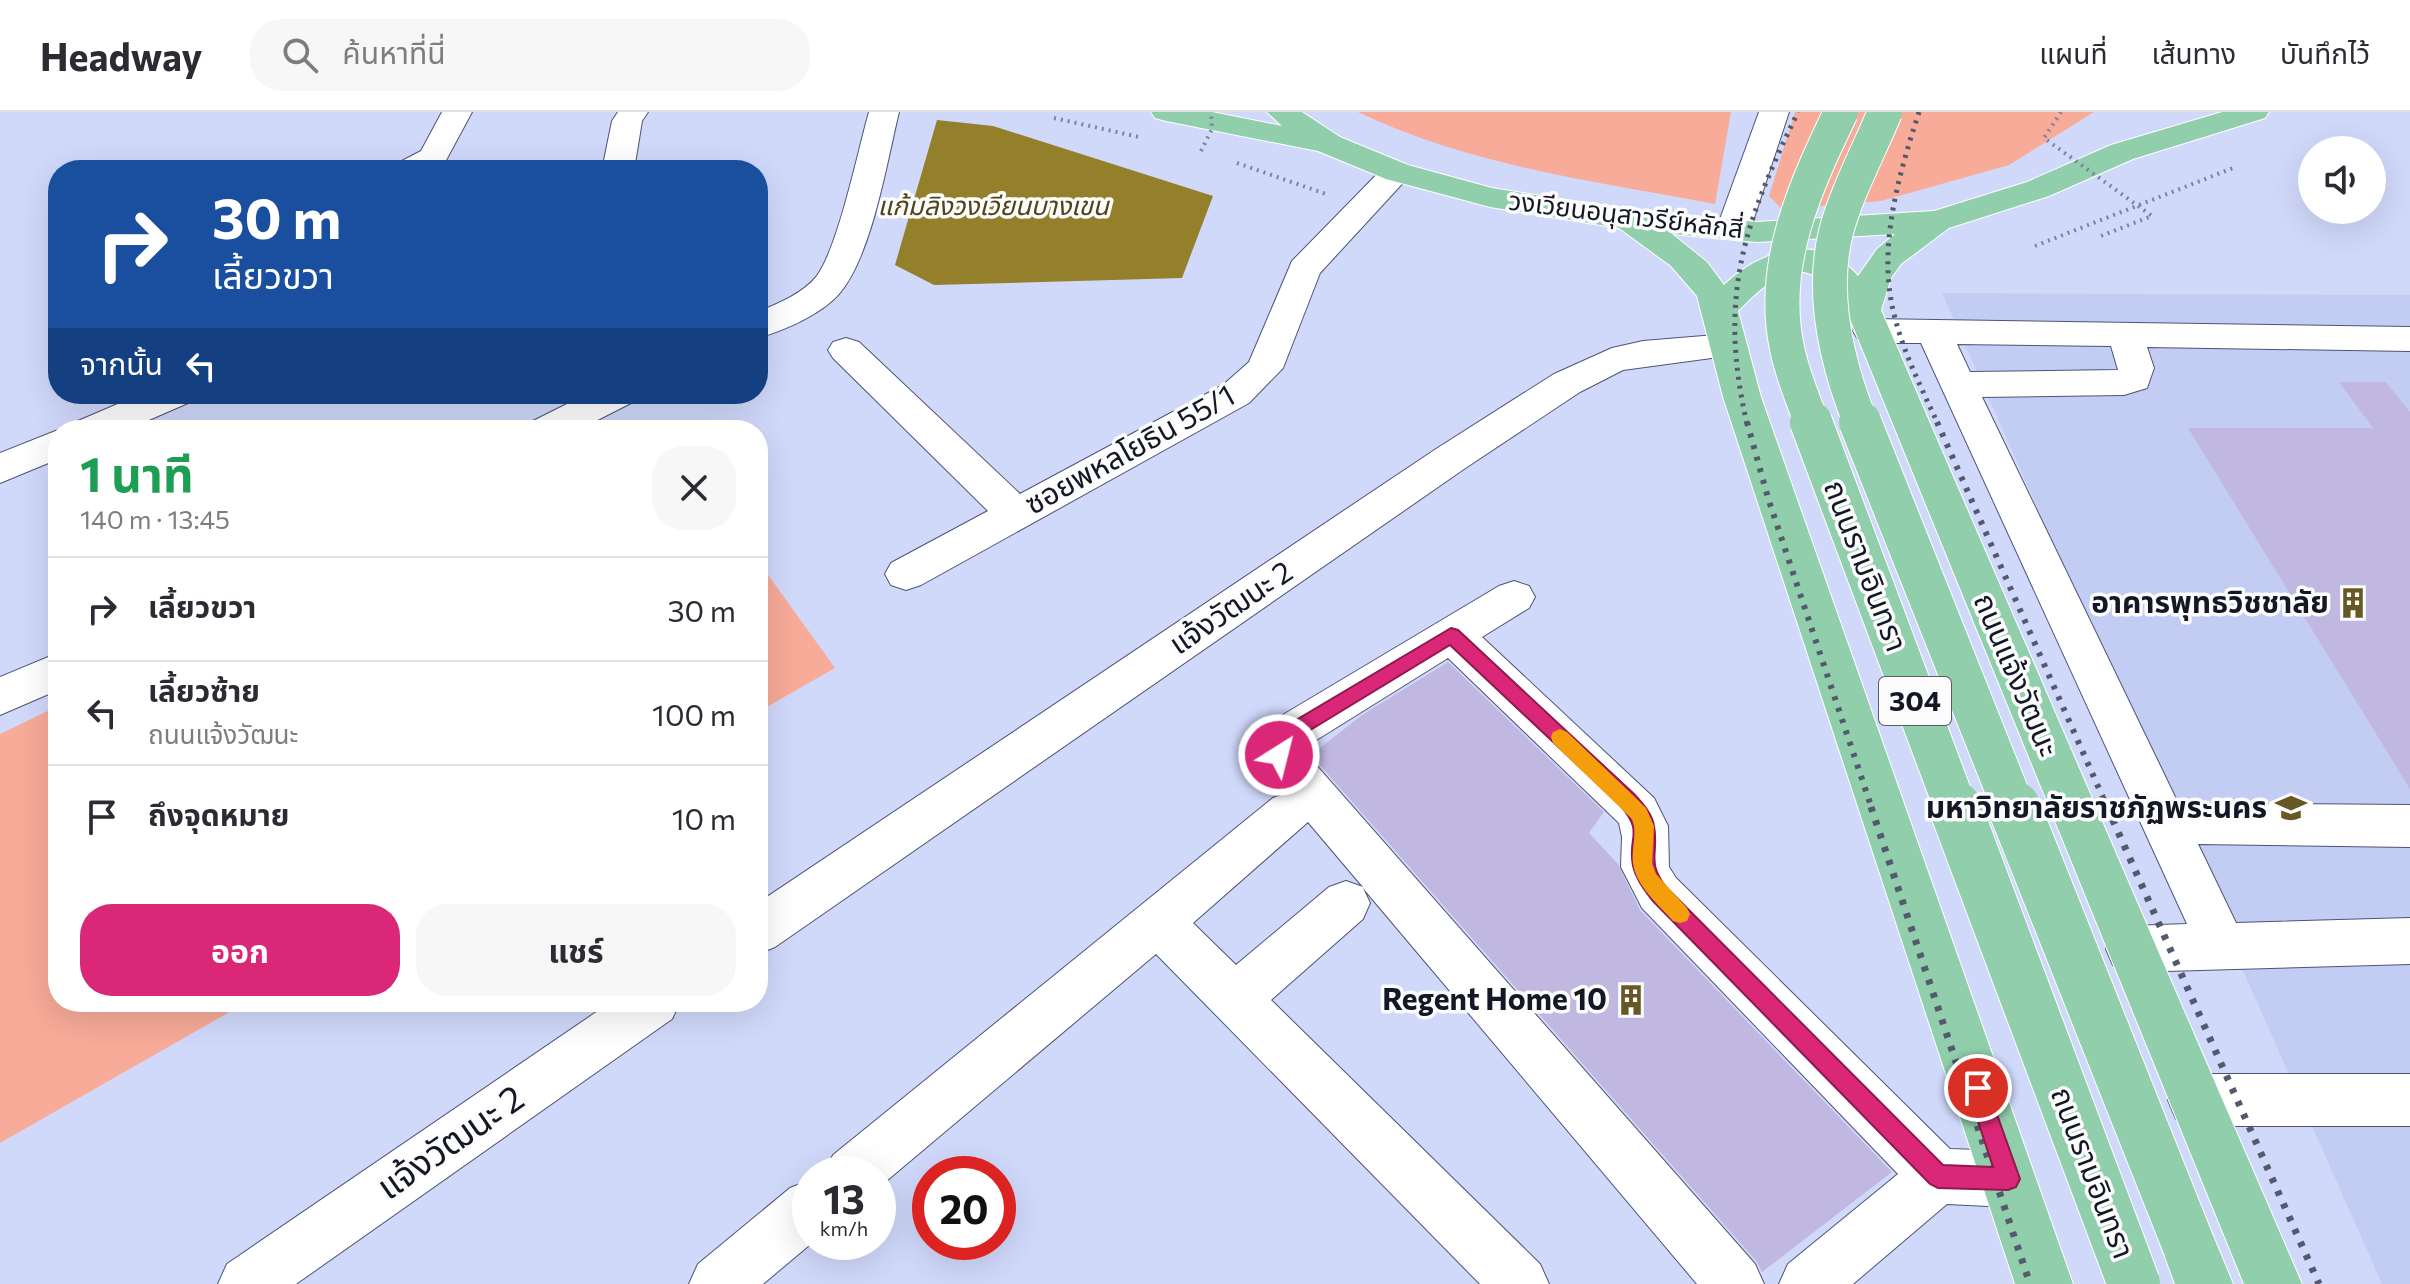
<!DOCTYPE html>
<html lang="th">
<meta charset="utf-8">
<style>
:root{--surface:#fff;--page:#f7f7f7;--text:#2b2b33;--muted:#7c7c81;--line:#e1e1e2;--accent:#db2777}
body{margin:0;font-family:Commissioner,"Noto Sans Thai",sans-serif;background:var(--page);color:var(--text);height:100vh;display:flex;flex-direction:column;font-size:30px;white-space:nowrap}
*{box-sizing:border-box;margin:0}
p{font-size:26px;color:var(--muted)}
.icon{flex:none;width:44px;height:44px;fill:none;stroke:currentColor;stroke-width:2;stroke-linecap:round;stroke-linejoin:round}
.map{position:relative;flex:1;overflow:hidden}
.panel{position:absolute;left:48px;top:308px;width:720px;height:592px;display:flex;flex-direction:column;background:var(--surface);border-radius:32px;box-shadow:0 8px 32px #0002}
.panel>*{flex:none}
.top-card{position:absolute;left:48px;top:48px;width:720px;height:244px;border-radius:32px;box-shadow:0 8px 32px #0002;background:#1a4fa0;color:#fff;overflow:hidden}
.controls{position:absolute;left:2298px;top:24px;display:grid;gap:16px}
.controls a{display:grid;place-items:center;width:88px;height:88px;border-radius:50%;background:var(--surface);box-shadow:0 8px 32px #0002;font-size:40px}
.speed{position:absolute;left:792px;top:1044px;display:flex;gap:16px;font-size:40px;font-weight:700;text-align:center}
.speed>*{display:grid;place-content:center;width:104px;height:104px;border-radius:50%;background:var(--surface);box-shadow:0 8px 32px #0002;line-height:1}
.speed small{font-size:20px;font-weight:400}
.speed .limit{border:12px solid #d22;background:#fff;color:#111}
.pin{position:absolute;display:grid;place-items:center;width:68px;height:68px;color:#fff;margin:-34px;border:4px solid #fff;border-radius:50%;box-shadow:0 2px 8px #0007}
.me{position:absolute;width:88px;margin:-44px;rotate:36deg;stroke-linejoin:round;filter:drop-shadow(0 0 6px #0008)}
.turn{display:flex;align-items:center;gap:28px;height:168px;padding:0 32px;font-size:36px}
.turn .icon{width:104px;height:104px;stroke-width:2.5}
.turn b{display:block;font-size:56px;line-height:68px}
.then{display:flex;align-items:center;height:76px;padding:0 32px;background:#0003;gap:16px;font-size:30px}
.round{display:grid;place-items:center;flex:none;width:84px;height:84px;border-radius:32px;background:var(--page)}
.head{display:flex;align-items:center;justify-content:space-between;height:136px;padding:0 32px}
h1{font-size:48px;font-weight:700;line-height:60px;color:#1e9e55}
.primary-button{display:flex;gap:16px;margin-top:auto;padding:16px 32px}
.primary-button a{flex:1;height:92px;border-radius:32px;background:var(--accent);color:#fff;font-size:32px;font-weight:700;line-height:92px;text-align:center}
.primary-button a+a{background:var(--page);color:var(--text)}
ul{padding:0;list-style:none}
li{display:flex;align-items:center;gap:24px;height:104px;padding:0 32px;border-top:2px solid var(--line)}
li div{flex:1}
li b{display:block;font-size:30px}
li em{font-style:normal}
header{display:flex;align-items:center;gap:48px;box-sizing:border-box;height:112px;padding:0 40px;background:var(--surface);border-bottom:2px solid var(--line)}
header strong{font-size:38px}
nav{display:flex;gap:44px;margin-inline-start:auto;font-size:28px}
.search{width:560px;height:72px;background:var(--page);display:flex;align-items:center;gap:20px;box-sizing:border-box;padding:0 28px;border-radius:32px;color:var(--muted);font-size:30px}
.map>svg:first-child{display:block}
</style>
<header>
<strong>Headway</strong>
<div class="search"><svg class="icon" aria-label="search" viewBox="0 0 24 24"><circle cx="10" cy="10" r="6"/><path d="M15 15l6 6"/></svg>ค้นหาที่นี่</div>
<nav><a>แผนที่</a><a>เส้นทาง</a><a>บันทึกไว้</a></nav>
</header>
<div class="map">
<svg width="2410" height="1172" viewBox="0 0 2410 1172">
<rect width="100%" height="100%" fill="#d1d9fb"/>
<path fill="#c3ccf3" d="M1942 181 2410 183V1172H2382Z"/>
<path fill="#f7ab98" d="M1358 0H1731L1715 92C1595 69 1470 54 1358 0Z
M1795 0H2094L2009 53 1881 89 1782 97 1769 84Z
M758 449 835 556 758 600Z
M58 594V890H247L0 1031V622Z"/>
<path fill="#947f2a" d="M937 8 993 14 1213 84 1182 166 934 173 895 153Z"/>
<path fill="#c1b8e2" d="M2339 270H2386L2410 300V677L2188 316H2373Z
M1448 550 1604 700 1589 721 1618 752 1640 798 1892 1060 1762 1160 1757 1150 1311 643 1362 603Z"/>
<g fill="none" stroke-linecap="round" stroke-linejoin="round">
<defs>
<path id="minor" d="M442 0H472L444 52 433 58H393L398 51 421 39Z
M618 0H648L642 9 634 58H602L612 9Z
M869 0H899C887 49 872 144 839 182 820 203 785 218 758 226V200C777 192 802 182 816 165 838 137 858 38 869 0Z
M1759 0H1789L1750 118 1745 125 1733 128 1721 125 1716 118Z
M1397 50 1408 53 1413 60 1320 161 1283 256 1249 291 921 473 906 478 891 473 885 462 891 451 988 399 833 246 828 238 833 230 846 226 859 230 1020 382 1223 273 1249 250 1292 149 1386 53Z
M1871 207 2410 215V239L2147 235 2154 256 2147 276 2124 283 1982 285 2178 691 2410 693V735L2198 732 2236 811 2410 806V852L2131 860 2113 853 2106 837 2113 821 2131 814 2187 812 1921 231H1871L1858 227 1853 219 1858 211ZM1957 232 2111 234 2118 258 1970 260Z
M1728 222 1741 226 1746 234 1741 242 1623 258 1580 280 1464 357 775 835 758 842V791L1436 337 1554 262 1612 236 1643 229Z
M141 282H193L188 291 126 318H72L78 309Z
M587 282H636L631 291 578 318H527L533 309Z
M58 318V347L0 371V341Z
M1514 469 1529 474 1535 485 1529 496 1482 525 1654 686 1668 714 1669 755 1676 766 1950 1037 2008 1039 2027 1048 2036 1067 2027 1086 2008 1095 1947 1092 1853 1172H1779L1788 1152 1898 1062 1642 796 1621 755 1622 725 1619 711 1448 546 1302 637 1755 1152 1764 1172H1697L1363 776 1370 791 1363 807 1271 888 1540 1152 1549 1172H1480L1156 842 878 1076V1062H824L833 1043 1273 686 1284 682C1272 667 1259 654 1254 635L1266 613 1499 474ZM1308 710 1363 775 1346 769 1329 775 1236 853 1193 811Z
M58 541V578L0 603V565Z
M611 890H680L672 907 296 1172H218L227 1152Z
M2195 962H2410V1014H2195L2176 1007 2168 988 2176 969Z
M810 1068V1130H813L763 1172H689L698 1152 790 1076Z"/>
<path id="major" d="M1151 0H1212L1282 14 1267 0H1302L1340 25 1408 53 1492 76 1629 98 1757 110 1934 99 2027 70 2111 33 2222 0H2269L2265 6 2133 47 2049 84 1949 116 1901 152 1891 166 1881 198 2302 1172H2244L1846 197C1807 138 1781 156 1738 199L1761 285 2073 1172H2015L1723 285 1697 184 1671 154 1619 116 1490 95 1386 67 1318 39 1166 9 1155 6ZM1672 122 1757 130 1895 122 1877 137 1858 164C1820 119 1761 137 1724 173L1707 150Z
M2189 1106 2209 1114 2233 1172H2175L2161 1134 2169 1114Z"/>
</defs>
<use href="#minor" stroke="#4d5477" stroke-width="2"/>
<use href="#major" stroke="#fff" stroke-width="2"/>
<path stroke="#7e839d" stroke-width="4" stroke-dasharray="2 5" stroke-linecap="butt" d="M1054 6 1139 25
M1237 51 1326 82
M2035 134 2233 56"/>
<use href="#minor" fill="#fff" fill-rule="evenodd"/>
<use href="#major" fill="#91ceab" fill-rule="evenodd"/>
<path stroke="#54596d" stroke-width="5" stroke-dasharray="3 6" stroke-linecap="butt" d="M1919 0C1899 62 1878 133 1893 198 1902 238 1921 275 1938 312
M1747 312C1718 186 1743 113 1798 0"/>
<path stroke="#54596d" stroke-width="6" stroke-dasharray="4 8" stroke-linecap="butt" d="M1747 310 1768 386 1872 697
M1937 310 2108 697"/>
<path stroke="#54596d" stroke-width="7" stroke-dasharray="5 9" stroke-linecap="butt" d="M1871 695 2030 1172
M2107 695 2319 1172"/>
<defs>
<path id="major-bridge-far2" d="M1812 312C1803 287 1792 262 1787 236 1769 152 1806 73 1841 0
M1861 312C1837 252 1820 184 1836 120 1845 84 1870 36 1885 0"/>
<path id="major-bridge-far1" d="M1811 310 1956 697
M1860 310 2014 697"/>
<path id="major-bridge" d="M1955 695 2134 1172
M2014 695 2189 1134"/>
</defs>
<use href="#major-bridge-far2" stroke="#fff" stroke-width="36" stroke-linecap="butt"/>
<use href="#major-bridge-far1" stroke="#fff" stroke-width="44" stroke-linecap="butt"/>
<use href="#major-bridge" stroke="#fff" stroke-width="54" stroke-linecap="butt"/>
<path stroke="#7e839d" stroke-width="4" stroke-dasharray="2 5" stroke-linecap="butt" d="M2061 0 2044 26 2152 104 2101 124
M1201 39 1212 17 1211 0"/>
<use href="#major-bridge-far2" stroke="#91ceab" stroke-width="34"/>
<use href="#major-bridge-far1" stroke="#91ceab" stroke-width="42"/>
<use href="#major-bridge" stroke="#91ceab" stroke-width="52"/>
</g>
<path fill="#db2777" stroke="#8e194d" stroke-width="2" d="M1451 516 1458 518 1634 682C1642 691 1652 701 1654 714 1659 742 1646 749 1666 775L1943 1053 1993 1055 1967 976 1970 969 1978 966 1985 969 2020 1067 2016 1075 2008 1078 1938 1076 1930 1072 1652 788C1644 777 1636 767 1633 754 1627 724 1645 722 1620 693L1450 533 1289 631 1286 649H1273L1268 635 1276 620Z"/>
<path fill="#f59e0b" d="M1560 617 1567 620 1646 696 1654 714 1652 752 1656 762 1687 796 1690 802 1687 809 1680 811 1673 809C1658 792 1636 774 1633 751 1631 736 1638 722 1632 707L1553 631 1551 625 1553 620Z"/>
<defs>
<symbol id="building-bare" viewBox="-9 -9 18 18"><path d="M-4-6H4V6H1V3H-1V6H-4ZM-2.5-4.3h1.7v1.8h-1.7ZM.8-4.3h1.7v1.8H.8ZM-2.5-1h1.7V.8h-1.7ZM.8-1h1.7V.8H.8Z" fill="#655825" stroke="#fcfcfc" stroke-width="2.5" paint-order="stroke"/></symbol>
<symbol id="university-bare" viewBox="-9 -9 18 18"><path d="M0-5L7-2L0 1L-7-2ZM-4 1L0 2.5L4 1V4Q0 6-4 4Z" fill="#655825" stroke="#fcfcfc" stroke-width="2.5" paint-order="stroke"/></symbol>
</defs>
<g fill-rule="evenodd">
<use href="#building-bare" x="2331" y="469" width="44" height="44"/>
<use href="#university-bare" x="2269" y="674" width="44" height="44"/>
<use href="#building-bare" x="1609" y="866" width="44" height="44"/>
</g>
<g text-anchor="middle" stroke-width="7" stroke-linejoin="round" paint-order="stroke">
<g font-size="26" font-style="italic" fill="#504417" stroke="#fcfcfc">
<text x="993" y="103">แก้มลิงวงเวียนบางเขน</text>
</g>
<g font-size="26" fill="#141725" stroke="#fcfcfc">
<text transform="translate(1626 103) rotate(7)" y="9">วงเวียนอนุสาวรีย์หลักสี่</text>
</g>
<rect fill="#fcfcfc" stroke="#5a5c66" stroke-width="2" x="1879" y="565" width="72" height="48" rx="6"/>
<g font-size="28" font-weight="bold" fill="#141725">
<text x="1915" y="599">304</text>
</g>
<g font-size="30" fill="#141725" stroke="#fcfcfc">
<text transform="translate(1130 338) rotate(-29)" y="10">ซอยพหลโยธิน 55/1</text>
<text transform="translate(1865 454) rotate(69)" y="10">ถนนรามอินทรา</text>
<text transform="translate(1231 496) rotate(-34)" y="10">แจ้งวัฒนะ 2</text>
<text transform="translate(2016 563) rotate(67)" y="10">ถนนแจ้งวัฒนะ</text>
<text transform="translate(2092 1061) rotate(69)" y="10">ถนนรามอินทรา</text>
</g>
<g font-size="30" font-weight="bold" fill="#141725" stroke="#fcfcfc" text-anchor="end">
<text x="2329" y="501">อาคารพุทธวิชชาลัย</text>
<text x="2267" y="706">มหาวิทยาลัยราชภัฏพระนคร</text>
<text x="1607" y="898">Regent Home 10</text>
</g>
<g font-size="36" fill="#141725" stroke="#fcfcfc">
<text transform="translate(450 1030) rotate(-35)" y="13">แจ้งวัฒนะ 2</text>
</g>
</g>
</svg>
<div class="controls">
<a><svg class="icon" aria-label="sound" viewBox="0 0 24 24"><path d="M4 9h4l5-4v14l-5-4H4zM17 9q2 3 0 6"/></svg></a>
</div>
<div class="speed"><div>13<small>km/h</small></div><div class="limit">20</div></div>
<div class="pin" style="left:1978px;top:976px;background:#d93025"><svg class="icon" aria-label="arrive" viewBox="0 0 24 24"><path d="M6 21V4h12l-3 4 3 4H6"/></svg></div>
<svg class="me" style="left:1279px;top:643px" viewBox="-20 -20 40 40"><circle r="17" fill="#db2777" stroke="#fff" stroke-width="3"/><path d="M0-11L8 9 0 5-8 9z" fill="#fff"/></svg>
<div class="top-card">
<div class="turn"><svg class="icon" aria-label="right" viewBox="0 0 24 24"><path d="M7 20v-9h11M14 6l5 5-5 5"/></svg><div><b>30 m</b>เลี้ยวขวา</div></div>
<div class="then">จากนั้น<svg class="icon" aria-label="left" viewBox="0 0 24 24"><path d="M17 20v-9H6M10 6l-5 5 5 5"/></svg></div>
</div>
<section class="panel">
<div class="head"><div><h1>1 นาที</h1><p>140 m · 13:45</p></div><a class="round"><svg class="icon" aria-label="close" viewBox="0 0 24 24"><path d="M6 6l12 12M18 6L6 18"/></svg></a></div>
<ul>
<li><svg class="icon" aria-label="right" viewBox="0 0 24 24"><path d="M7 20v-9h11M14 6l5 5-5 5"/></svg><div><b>เลี้ยวขวา</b></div><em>30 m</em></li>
<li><svg class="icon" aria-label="left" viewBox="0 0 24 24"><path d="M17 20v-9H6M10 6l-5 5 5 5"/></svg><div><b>เลี้ยวซ้าย</b><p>ถนนแจ้งวัฒนะ</p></div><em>100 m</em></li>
<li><svg class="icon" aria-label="arrive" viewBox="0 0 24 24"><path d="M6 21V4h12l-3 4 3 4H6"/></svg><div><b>ถึงจุดหมาย</b></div><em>10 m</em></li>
</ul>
<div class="primary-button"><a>ออก</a><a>แชร์</a></div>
</section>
</div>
